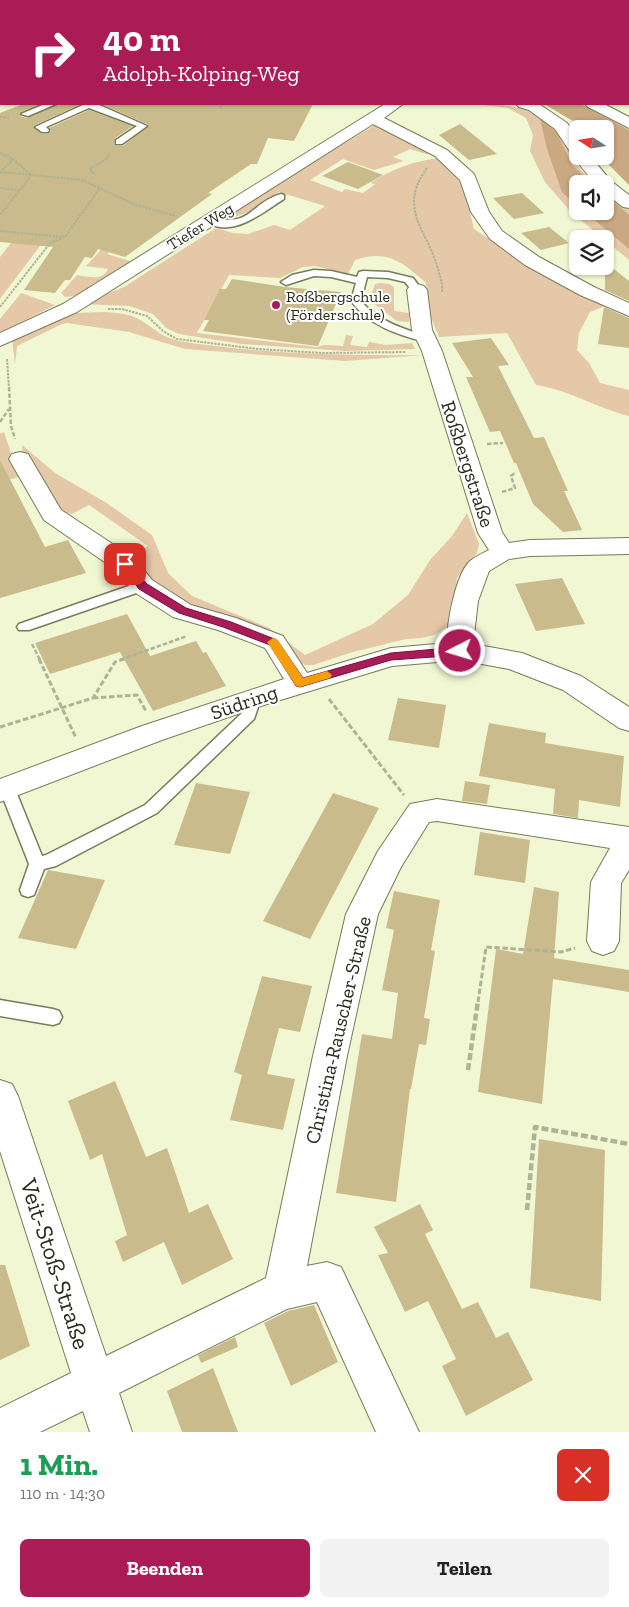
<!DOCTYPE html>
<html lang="de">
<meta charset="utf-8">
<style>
:root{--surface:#fff;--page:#f2f2f2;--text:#222;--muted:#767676;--accent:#ab1c57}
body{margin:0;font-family:"Zilla Slab",serif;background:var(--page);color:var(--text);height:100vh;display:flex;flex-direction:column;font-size:19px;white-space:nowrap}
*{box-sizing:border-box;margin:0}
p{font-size:16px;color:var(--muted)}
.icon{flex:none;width:28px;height:28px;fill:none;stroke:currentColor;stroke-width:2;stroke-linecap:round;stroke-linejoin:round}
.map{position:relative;height:1432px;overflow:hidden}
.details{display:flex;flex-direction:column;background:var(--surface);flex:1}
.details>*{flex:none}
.top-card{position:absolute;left:0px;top:0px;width:630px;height:105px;box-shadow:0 1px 4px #0004;background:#ab1c57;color:#fff;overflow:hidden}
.needle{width:32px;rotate:282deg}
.fabs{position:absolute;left:569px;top:120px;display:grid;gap:10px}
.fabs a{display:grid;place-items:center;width:45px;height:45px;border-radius:8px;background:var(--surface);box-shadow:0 1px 4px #0004;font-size:25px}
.pin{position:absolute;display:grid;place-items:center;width:42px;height:42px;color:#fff;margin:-21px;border-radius:10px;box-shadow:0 2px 8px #0006}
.me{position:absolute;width:55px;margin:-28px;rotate:265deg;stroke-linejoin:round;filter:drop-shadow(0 0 4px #0008)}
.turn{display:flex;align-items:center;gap:18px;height:105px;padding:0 20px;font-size:22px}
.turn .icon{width:65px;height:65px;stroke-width:2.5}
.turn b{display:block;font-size:35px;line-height:42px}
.round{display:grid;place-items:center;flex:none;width:52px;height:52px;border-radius:8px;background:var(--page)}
.head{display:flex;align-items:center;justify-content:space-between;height:85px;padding:0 20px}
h1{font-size:30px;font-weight:800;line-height:38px;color:#1e9e55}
.button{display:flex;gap:10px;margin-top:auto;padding:10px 20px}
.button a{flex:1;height:58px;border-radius:8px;background:var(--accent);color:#fff;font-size:20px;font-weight:800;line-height:58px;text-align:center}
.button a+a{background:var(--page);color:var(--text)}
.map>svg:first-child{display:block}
</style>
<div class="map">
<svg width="629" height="1432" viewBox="0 0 629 1432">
<rect width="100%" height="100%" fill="#f1f7d2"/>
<path fill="#e4c8a8" d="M476 104C508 104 541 107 560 136 567 146 571 157 578 166 583 173 589 178 594 184H578V211H605V194L629 210V260L571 212 545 182 530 151 533 135 526 118 508 108Z
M378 123 434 152 426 154 410 149 393 157 404 161 374 170 343 159 310 180 342 192 345 189 363 193 375 184 370 183C392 169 416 160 442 158 463 178 468 202 474 229L526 263 605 306 590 312 579 333 577 350 589 363 600 383 629 390V416C597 408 569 390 536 385L507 333 439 337 428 310 426 283C403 262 387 249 355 260L348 274 315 266 303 267 280 278 229 275 197 333 317 347 325 345 343 346 346 335 353 336 350 345 367 347 369 342 386 345 412 343 415 349 345 351 242 344 179 334 166 328 153 314 129 306 81 304 124 287 216 228 233 233 248 234 274 225 290 230 325 206 279 192C261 203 243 220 222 217Z
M162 215 107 254 133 262C113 276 90 295 65 297L61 293 77 275C90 277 102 281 108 269L86 266 111 239Z
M18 234 46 238 0 299V257Z
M380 283 389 284 394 287V311L409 313V322L397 321 373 303 371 296 375 284Z
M21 293 55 305 0 333V319Z
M105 312C118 313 132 314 142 321 155 329 163 338 179 341 260 354 342 356 424 355L345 361 185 349 129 332 67 323 62 324 17 346 15 364 12 339 73 313Z
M4 432 19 477 0 482V434Z
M22 445 55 473 105 502 152 535 168 573 192 596 269 628 305 655 373 624 408 595 430 560 452 536 467 513 479 544 477 553 457 578 451 619 447 626 437 634 422 638 406 639 353 652 313 665H305L204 613 157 585 132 559V556L148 546 89 505 72 514 62 512 23 458Z"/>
<path fill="#c9a882" d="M544 104H581L629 130V185L600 156H605V129H581L578 124Z
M540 118 556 132 573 166 593 184H578L577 206 562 192 547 149Z
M605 194 629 215V249L584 211H605Z"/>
<path fill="#cabb8c" d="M23 104H41L19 113 20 116 27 118 58 104H81L33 126 42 134H48L51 131 49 128 89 110 133 126 115 138 114 144 116 146H123L149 125 101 104H313L294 141 268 138 257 164H251L208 193 212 194 125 257 98 249 92 258 85 257 70 280H65L55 293 24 290 53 247 0 242V113Z
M460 124 497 154 469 160 439 135Z
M348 162 383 175 358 189 322 176Z
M522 193 544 213 514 219 493 198Z
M549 227 569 243 541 250 521 233Z
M605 262 629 281V301L605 290Z
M232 279 285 287 341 292 318 346 203 331 209 320H204L220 289H226Z
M604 307 629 318V348L598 344Z
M491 338 509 365 498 366 534 438 544 437 568 491H564L582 530 563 532 533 504 516 463H514L500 431 490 432 466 377H473L452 343Z
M0 460 45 547 68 540 86 573 0 598Z
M562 578 585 624 536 631 515 584Z
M127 614 150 656 196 641 203 653 206 652 226 686 153 711 120 652 50 674 35 643Z
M398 698 446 705 439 748 388 740Z
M489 723 546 733 545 743 624 756 620 807 579 800 578 818 553 814 555 789 479 776Z
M465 781 490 785 487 804 462 801Z
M196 783 250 792 230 854 174 845Z
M333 793 379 808 310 939 263 921Z
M480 832 530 840 525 883 474 875Z
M48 870 105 880 76 949 18 938Z
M534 887 559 892 554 958 629 970V992L553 979 542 1104 478 1092 496 949 523 954Z
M394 891 440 900 431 950 435 951 424 1018 430 1019 426 1045 419 1044 411 1089H410L396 1202 336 1193 362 1034 392 1039 398 993 382 990 394 930 386 928Z
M262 976 312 986 300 1032 279 1028 267 1074 295 1079 283 1130 230 1120 242 1075 234 1072Z
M115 1081 146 1157 167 1148 189 1213 208 1204 233 1259 182 1285 164 1242 123 1262 115 1241 127 1235 102 1154 90 1160 68 1101Z
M539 1139 605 1150 601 1301 530 1288Z
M420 1204 433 1230 425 1234 462 1309 478 1302 496 1338 508 1332 533 1380 466 1416 442 1366 456 1359 428 1301 405 1312 378 1255 388 1253 374 1227Z
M0 1265H5L30 1346 0 1360Z
M314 1305 338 1362 291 1386 264 1323 288 1311Z
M235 1337 238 1347 201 1363 198 1355Z
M213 1368 238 1432H182L167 1391Z"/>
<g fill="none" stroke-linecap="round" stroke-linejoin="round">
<defs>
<path id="lane" d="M45 104H56L28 116 21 114Z
M85 104H97L147 126 122 144H116V140L137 126 89 108 46 127 49 130 48 132H42L35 127Z
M281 194 284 195V199C263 212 230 241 205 220L210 217C253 228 248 204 281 194Z
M314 270 331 271 357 277 359 272 363 271 388 272 413 278 422 290 421 292H413L405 282 388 278 367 277 361 301C377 321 406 330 430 337L431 339 426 342C398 335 368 325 351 301L356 283 331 277 314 276 286 285 281 282 292 275Z
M143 581 148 583 150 586 148 589 29 630H19L17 627 19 624Z
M254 693 259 694 261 698 254 719 157 813 56 866 44 869 34 895 28 897 22 895 20 890 29 864 0 790 1 784 7 782 13 784 42 856 46 855 145 805 242 713 249 694Z
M0 1000 53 1009 59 1011 62 1017 59 1023 53 1025 0 1016Z"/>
<path id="street" d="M317 0H345L346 1H318Z
M0 58H1V67H0Z
M385 104H403L384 118 447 150 474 174 489 212 502 231 539 257 594 287 629 303V316L580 295 525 265 490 239 471 212 460 180 435 156 373 124 77 312 0 346V333L63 304Z
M585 104H604L629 117V128L588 107Z
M417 284 424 286 427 290 432 330 442 351 502 532 509 543 530 540 629 538V554L530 556 509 559 489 571 478 601 473 644 522 653 581 676 629 707V731L619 728 563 690 509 669 460 660 392 666 264 705 162 740 0 802V779L142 726 284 679 265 648 218 630 173 617 134 592 116 570 44 520 9 459 12 454 20 452 28 454 61 510 134 558 152 580 191 605 236 618 283 636 307 673 391 648 447 643C447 623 455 577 469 562 474 557 483 553 489 550L478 533 422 351 412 330 407 290 410 286Z
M437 799 629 827V870L621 883 619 941 614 951 603 955 592 951 587 941 591 882 610 848 437 821 429 822 401 867 378 914 347 1056 307 1266 327 1262 341 1267 419 1432H376L317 1302 287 1309 119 1393 132 1432H90L83 1411 40 1432H0V1408L71 1373 0 1151V1080L12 1084 18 1096 106 1356 266 1278 313 1056 346 914 378 851 410 804Z"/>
<path id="secondary" d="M25 0H42L43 1H26Z
M516 104H539L567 123 578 139V156H590L611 181 629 195V208L623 207 605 193V184H595L575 159 555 129 529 110 519 107Z"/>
</defs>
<use href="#lane" stroke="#767b5a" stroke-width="3"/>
<use href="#street" stroke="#767b5a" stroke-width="2"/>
<use href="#secondary" stroke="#767b5a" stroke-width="2"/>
<path stroke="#aeb396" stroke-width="2" stroke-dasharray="2.5 1" stroke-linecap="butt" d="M220 108 223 104
M0 117 9 118
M0 153 13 159 31 175
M427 168C396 211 429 230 439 273 441 279 443 285 442 292
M1 172 82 180 136 205 176 216
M0 173 13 159
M95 174 90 170 91 168 107 159 109 154
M0 188 19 190
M0 215 31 176
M0 231 64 237
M0 307 51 242 65 237 99 189
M108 309H122L147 316 163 331 177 339 258 349 322 353 406 352
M7 359 9 388"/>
<path stroke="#aeb396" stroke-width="2.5" stroke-dasharray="4.5 2" stroke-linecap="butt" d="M9 387 11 426 15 439
M0 422 9 409
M487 444 503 443
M502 492 515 488 511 476 516 472
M32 644 40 660
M120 660 187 636"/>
<path stroke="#aeb396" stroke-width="3" stroke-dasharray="5.5 2.5" stroke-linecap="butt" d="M39 659 76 738
M93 698 137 695 146 711
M329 699 404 795
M0 727 93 698 115 662 124 659
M478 1002 486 947 561 952 575 948"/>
<path stroke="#aeb396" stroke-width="4.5" stroke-dasharray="7 3" stroke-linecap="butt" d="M468 1070 478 1001
M527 1210 535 1127 629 1144"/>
<use href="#lane" fill="#fff" fill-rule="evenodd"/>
<use href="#street" fill="#fff" fill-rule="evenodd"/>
<use href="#secondary" fill="#fff" fill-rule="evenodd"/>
</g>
<path fill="#ab1c57" stroke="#6f1239" d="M125 561 128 562 147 584 186 608 231 622 277 640 303 678 391 653 460 647 466 651 460 655 391 660 300 687 296 686 270 645 223 627 179 613 139 589 120 564Z"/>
<path fill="#f59e0b" d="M273 638 277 639 303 678 327 671 332 675 330 678 300 687 296 686 267 642Z"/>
<circle fill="#ab1c57" stroke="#fff" stroke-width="2" cx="276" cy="305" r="5"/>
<g text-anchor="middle" stroke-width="4" stroke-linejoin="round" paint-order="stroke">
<g font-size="16" fill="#27291c" stroke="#fff">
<text transform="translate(200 226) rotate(-32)" y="6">Tiefer Weg</text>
</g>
<g font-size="16" fill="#27291c" stroke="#fff" text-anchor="start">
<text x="286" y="302">Roßbergschule<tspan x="286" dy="18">(Förderschule)</tspan></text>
</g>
<g font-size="20" fill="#27291c" stroke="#fff">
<text transform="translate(468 464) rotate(72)" y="7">Roßbergstraße</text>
<text transform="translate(244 702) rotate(-19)" y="7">Südring</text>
<text transform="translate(338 1030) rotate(-77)" y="7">Christina-Rauscher-Straße</text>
</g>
<g font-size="24" fill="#27291c" stroke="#fff">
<text transform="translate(55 1264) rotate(72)" y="8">Veit-Stoß-Straße</text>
</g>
</g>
</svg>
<div class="fabs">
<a><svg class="needle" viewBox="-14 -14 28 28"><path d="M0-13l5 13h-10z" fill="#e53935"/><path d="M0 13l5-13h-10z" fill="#767676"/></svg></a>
<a><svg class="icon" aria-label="sound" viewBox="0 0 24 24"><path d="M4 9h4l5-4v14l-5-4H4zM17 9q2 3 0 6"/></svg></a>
<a><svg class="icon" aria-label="layers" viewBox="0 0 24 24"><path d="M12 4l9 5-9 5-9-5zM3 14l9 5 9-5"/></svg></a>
</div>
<div class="pin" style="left:125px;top:564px;background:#d93025"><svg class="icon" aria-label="arrive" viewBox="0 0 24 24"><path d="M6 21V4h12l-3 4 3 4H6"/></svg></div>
<svg class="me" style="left:460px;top:651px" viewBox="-20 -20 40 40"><circle r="17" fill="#ab1c57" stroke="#fff" stroke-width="3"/><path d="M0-11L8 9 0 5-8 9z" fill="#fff"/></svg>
<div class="top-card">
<div class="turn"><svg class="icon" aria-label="right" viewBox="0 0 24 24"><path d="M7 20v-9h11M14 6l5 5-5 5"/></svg><div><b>40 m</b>Adolph-Kolping-Weg</div></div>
</div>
</div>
<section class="details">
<div class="head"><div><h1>1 Min.</h1><p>110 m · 14:30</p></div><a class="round" style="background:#d93025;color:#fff"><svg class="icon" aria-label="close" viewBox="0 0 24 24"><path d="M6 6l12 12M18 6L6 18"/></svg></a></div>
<div class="button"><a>Beenden</a><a>Teilen</a></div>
</section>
